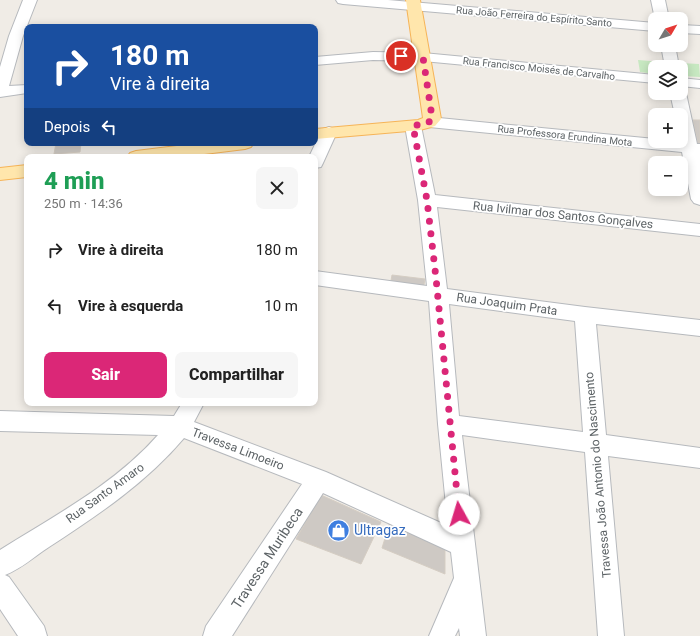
<!DOCTYPE html>
<html lang="pt">
<meta charset="utf-8">
<style>
:root{--surface:#fff;--page:#f6f6f6;--text:#222;--muted:#767676;--accent:#db2777}
body{margin:0;font-family:Roboto,sans-serif;background:var(--page);color:var(--text);height:100vh;display:flex;flex-direction:column;font-size:15px;white-space:nowrap}
*{box-sizing:border-box;margin:0}
p{font-size:13px;color:var(--muted)}
.icon{flex:none;width:22px;height:22px;fill:none;stroke:currentColor;stroke-width:2;stroke-linecap:round;stroke-linejoin:round}
.map{position:relative;flex:1;overflow:hidden}
.panel{position:absolute;left:24px;top:154px;width:294px;height:252px;display:flex;flex-direction:column;background:var(--surface);border-radius:8px;box-shadow:0 2px 10px #0003}
.panel>*{flex:none}
.hud{position:absolute;left:24px;top:24px;width:294px;height:122px;border-radius:8px;box-shadow:0 2px 10px #0003;background:#1a4fa0;color:#fff;overflow:hidden}
.needle{width:26px;rotate:51deg}
.tools{position:absolute;left:648px;top:12px;display:grid;gap:8px}
.tools a{display:grid;place-items:center;width:40px;height:40px;border-radius:8px;background:var(--surface);box-shadow:0 2px 10px #0003;font-size:20px}
.pin{position:absolute;display:grid;place-items:center;width:34px;height:34px;color:#fff;margin:-17px;border:2px solid #fff;border-radius:50%;box-shadow:0 1px 4px #0007}
.me{position:absolute;width:44px;margin:-22px;rotate:354deg;stroke-linejoin:round;filter:drop-shadow(0 0 3px #0008)}
.turn{display:flex;align-items:center;gap:14px;height:84px;padding:0 20px;font-size:18px}
.turn .icon{width:52px;height:52px;stroke-width:2.5}
.turn b{display:block;font-size:28px;line-height:34px}
.then{display:flex;align-items:center;height:38px;padding:0 20px;background:#0003;gap:8px;font-size:15px}
.round{display:grid;place-items:center;flex:none;width:42px;height:42px;border-radius:8px;background:var(--page)}
.overview{display:flex;align-items:center;justify-content:space-between;height:68px;padding:0 20px}
h1{font-size:24px;font-weight:800;line-height:30px;color:#1e9e55}
.primary-button{display:flex;gap:8px;margin-top:auto;padding:8px 20px}
.primary-button a{flex:1;height:46px;border-radius:8px;background:var(--accent);color:#fff;font-size:16px;font-weight:800;line-height:46px;text-align:center}
.primary-button a+a{background:var(--page);color:var(--text)}
ul{padding:0;list-style:none}
li{display:flex;align-items:center;gap:12px;height:56px;padding:0 20px}
li div{flex:1}
li b{display:block;font-size:15px}
li em{font-style:normal}
.map>svg:first-child{display:block}
</style>
<div class="map">
<svg width="700" height="636" viewBox="0 0 700 636">
<rect width="100%" height="100%" fill="#f0ece6"/>
<path fill="#c7e8c1" d="M638 60 662 62 663 67H655V74L640 72Z
M680 63 699 64 700 77 683 76Z"/>
<path fill="#cec9c4" stroke="#d5cdc3" d="M693 120H700V144H698Z
M56 143H81L80 152 54 154Z
M392 275 425 279 423 290 390 286Z
M321 495 381 522 361 564 296 539Z
M390 522 445 546V574L382 548Z"/>
<g fill="none" stroke-linecap="round" stroke-linejoin="round">
<defs>
<path id="minor" d="M23 0H37L23 36 9 86 27 85V93L0 97V67L9 36Z
M336 0H388L655 23V31L343 4 338 3Z
M651 0H665L669 19H655Z
M681 25 700 26V34L681 33Z
M661 45H675L679 67H665Z
M373 52 423 53 655 75V83L423 61 373 60 315 65V57Z
M681 78 700 80V88L681 86Z
M681 89 686 93 697 144H700V205L694 203 691 199 682 152 429 127 423 125 421 122 423 119 429 117 655 139V141L680 142 681 115H675L670 93H681Z
M413 121 419 123 421 126 435 195 700 224V236L437 207 447 289 585 307 700 320V336L596 324 606 435 700 448V468L608 456 624 636H598L585 452 462 435 486 636H460L459 628 455 636H429L454 578 451 552 323 493 232 636H203L206 626 302 484 184 438C146 483 98 515 49 547 35 556 21 569 5 575L9 577 44 626 47 636H18L0 609V550C54 516 115 484 158 435L0 431V411L174 416 182 403H204L194 422 326 472 448 526 438 424 429 301 315 285V271L427 286 418 200 405 126 407 123ZM449 304 575 321 583 432 459 416Z
M329 127 335 129 337 132 323 163 321 167 315 168V157H309L321 132 323 129Z"/>
<path id="major" d="M406 0H420L441 119 435 126 420 130 315 139V129L418 120 423 118Z
M201 143H254L251 147 245 149 180 157H127L130 153 136 151Z
M27 165V177L0 180V168Z"/>
</defs>
<use href="#minor" stroke="#b6b9bd" stroke-width="2"/>
<use href="#major" stroke="#f6b458" stroke-width="2"/>
<use href="#minor" fill="#fff" fill-rule="evenodd"/>
<use href="#major" fill="#ffe6ac" fill-rule="evenodd"/>
</g>
<g fill="none" stroke-linecap="round" stroke-linejoin="round">
<path stroke="#db2777" stroke-width="7" stroke-dasharray="0 12.6" d="M401 56 423 57 432 117 429 122 413 126 427 200 436 278 459 514"/>
</g>
<defs>
<symbol id="shop-disc" viewBox="-11 -11 22 22"><circle r="9.5" fill="#3f7fe0" stroke="#fff"/><path d="M-5-2.5h2.3a2.7 3.5 0 0 1 5.4 0H5L5.5 6h-11ZM-1.5-2.5h3a1.5 2.3 0 0 0-3 0Z" fill="#fff"/></symbol>
</defs>
<g fill-rule="evenodd">
<use href="#shop-disc" x="326" y="518" width="25" height="25"/>
</g>
<g text-anchor="middle" stroke-width="3.5" stroke-linejoin="round" paint-order="stroke">
<g font-size="10" fill="#5d6366" stroke="#fff">
<text transform="translate(534 16) rotate(5)" y="4">Rua João Ferreira do Espírito Santo</text>
<text transform="translate(539 68) rotate(6)" y="4">Rua Francisco Moisés de Carvalho</text>
<text transform="translate(565 135) rotate(6)" y="4">Rua Professora Erundina Mota</text>
</g>
<g font-size="12" fill="#5d6366" stroke="#fff">
<text transform="translate(563 215) rotate(6)" y="4">Rua Ivilmar dos Santos Gonçalves</text>
<text transform="translate(507 304) rotate(8)" y="4">Rua Joaquim Prata</text>
<text transform="translate(238 449) rotate(21)" y="4">Travessa Limoeiro</text>
<text transform="translate(598 475) rotate(-95)" y="4">Travessa João Antonio do Nascimento</text>
<text transform="translate(105 493) rotate(-36)" y="4">Rua Santo Amaro</text>
</g>
<g font-size="14" fill="#366cbe" stroke="#fff" text-anchor="start">
<text x="354" y="535">Ultragaz</text>
</g>
<g font-size="14" fill="#5d6366" stroke="#fff">
<text transform="translate(267 558) rotate(-57)" y="5">Travessa Muribeca</text>
</g>
</g>
</svg>
<div class="tools">
<a><svg class="needle" viewBox="-14 -14 28 28"><path d="M0-13l5 13h-10z" fill="#e53935"/><path d="M0 13l5-13h-10z" fill="#767676"/></svg></a>
<a><svg class="icon" aria-label="layers" viewBox="0 0 24 24"><path d="M12 4l9 5-9 5-9-5zM3 14l9 5 9-5"/></svg></a>
<a>+</a>
<a>−</a>
</div>
<div class="pin" style="left:401px;top:56px;background:#d93025"><svg class="icon" aria-label="arrive" viewBox="0 0 24 24"><path d="M6 21V4h12l-3 4 3 4H6"/></svg></div>
<svg class="me" style="left:459px;top:514px" viewBox="-20 -20 40 40"><circle r="19" fill="#fff"/><path d="M0-13L10 11 0 6-10 11z" fill="#db2777"/></svg>
<div class="hud">
<div class="turn"><svg class="icon" aria-label="right" viewBox="0 0 24 24"><path d="M7 20v-9h11M14 6l5 5-5 5"/></svg><div><b>180 m</b>Vire à direita</div></div>
<div class="then">Depois<svg class="icon" aria-label="left" viewBox="0 0 24 24"><path d="M17 20v-9H6M10 6l-5 5 5 5"/></svg></div>
</div>
<section class="panel">
<div class="overview"><div><h1>4 min</h1><p>250 m · 14:36</p></div><a class="round"><svg class="icon" aria-label="close" viewBox="0 0 24 24"><path d="M6 6l12 12M18 6L6 18"/></svg></a></div>
<ul>
<li><svg class="icon" aria-label="right" viewBox="0 0 24 24"><path d="M7 20v-9h11M14 6l5 5-5 5"/></svg><div><b>Vire à direita</b></div><em>180 m</em></li>
<li><svg class="icon" aria-label="left" viewBox="0 0 24 24"><path d="M17 20v-9H6M10 6l-5 5 5 5"/></svg><div><b>Vire à esquerda</b></div><em>10 m</em></li>
</ul>
<div class="primary-button"><a>Sair</a><a>Compartilhar</a></div>
</section>
</div>
